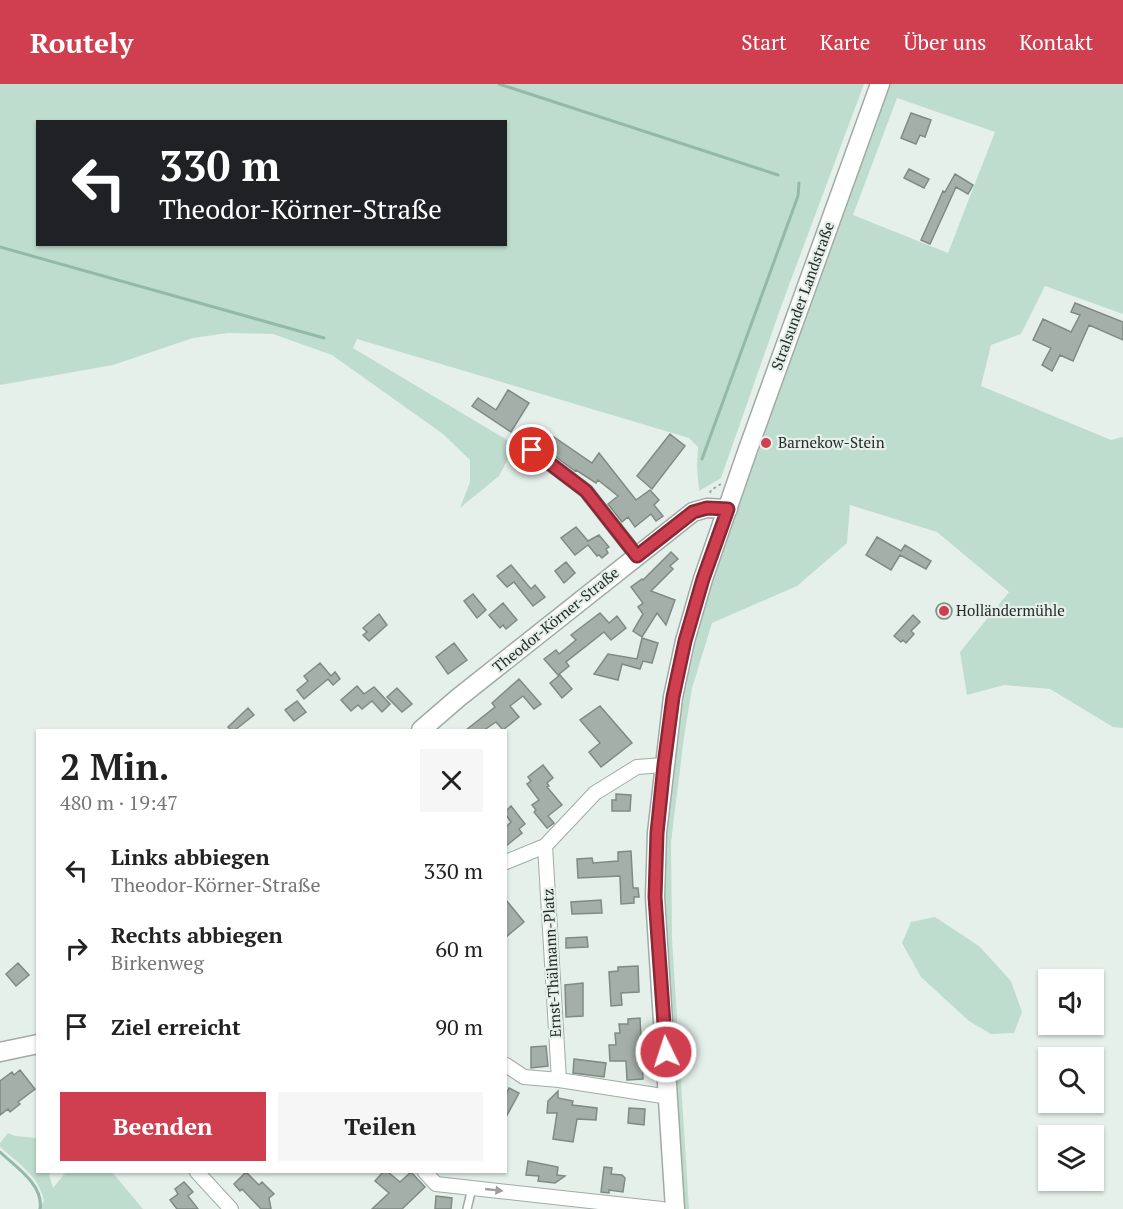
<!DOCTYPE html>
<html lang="de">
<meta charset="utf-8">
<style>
:root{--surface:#fff;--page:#f6f6f6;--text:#222;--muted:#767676;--accent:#cf3f50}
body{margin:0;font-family:"PT Serif",serif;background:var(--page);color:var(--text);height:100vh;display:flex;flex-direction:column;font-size:22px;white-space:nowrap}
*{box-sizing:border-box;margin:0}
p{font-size:20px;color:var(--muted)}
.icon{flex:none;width:33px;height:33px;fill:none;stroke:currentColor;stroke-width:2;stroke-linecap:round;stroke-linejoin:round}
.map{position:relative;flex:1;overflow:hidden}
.details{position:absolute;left:36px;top:645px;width:471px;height:444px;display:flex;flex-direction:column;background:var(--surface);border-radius:0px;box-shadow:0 2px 4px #0004}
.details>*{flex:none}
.banner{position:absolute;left:36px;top:36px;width:471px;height:126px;border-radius:0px;box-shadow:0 2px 4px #0004;background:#202124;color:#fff;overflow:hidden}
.buttons{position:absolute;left:1038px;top:885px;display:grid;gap:12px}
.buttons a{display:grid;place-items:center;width:66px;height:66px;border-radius:0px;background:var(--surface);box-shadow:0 2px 4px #0004;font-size:30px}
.pin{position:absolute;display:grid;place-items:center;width:51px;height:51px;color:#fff;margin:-26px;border:3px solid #fff;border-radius:50%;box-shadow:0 2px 6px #0007}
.me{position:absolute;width:66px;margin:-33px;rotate:356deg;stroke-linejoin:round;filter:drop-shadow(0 0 4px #0008)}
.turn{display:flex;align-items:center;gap:21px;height:126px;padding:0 24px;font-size:27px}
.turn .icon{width:78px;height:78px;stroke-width:2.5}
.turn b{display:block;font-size:42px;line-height:51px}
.round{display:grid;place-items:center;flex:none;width:63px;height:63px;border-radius:0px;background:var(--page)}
.headline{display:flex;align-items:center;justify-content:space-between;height:102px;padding:0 24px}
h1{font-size:36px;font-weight:700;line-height:45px}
.cta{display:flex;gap:12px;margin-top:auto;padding:12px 24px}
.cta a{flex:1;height:69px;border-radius:0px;background:var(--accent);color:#fff;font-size:24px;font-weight:700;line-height:69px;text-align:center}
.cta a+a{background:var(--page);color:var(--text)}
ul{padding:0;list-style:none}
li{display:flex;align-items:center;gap:18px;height:78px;padding:0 24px}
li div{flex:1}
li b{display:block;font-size:22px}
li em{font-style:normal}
header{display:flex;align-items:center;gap:36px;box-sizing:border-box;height:84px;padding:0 30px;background:var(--accent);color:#fff}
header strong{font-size:28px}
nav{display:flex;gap:33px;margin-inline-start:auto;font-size:21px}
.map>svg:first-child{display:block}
</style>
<header>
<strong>Routely</strong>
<nav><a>Start</a><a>Karte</a><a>Über uns</a><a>Kontakt</a></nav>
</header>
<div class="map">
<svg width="1123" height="1125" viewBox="0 0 1123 1125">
<rect width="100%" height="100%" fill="#e5f0ea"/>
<path fill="#bfddcf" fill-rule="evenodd" d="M0 0H864L782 220 721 394 699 407 697 383 698 363 689 354 357 255 353 264 507 356 509 373 499 392 460 424 470 398V376L443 350 332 271 273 250 228 249 193 254 113 281 0 301ZM38 38H506V160H38Z
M886 0H1123V230L1045 202 1021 250 991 261 981 302 1111 356 1123 353V644L1113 643 1050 605 1004 601 967 611 960 568 1009 508 937 448 850 421 847 459 797 502 712 539 692 604 684 653 671 758 672 855 689 1125H683L663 812 665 750 681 614 692 559 709 497ZM897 14 995 48 948 169 853 131Z
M935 833 979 862 1011 897 1022 928 1014 949 991 950 969 937 921 893 902 859 911 838Z
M8 1049 15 1052 37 1054 38 1088H51L49 1091 53 1104 66 1088H112L143 1125H38L44 1117C40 1093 17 1078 0 1063V1059Z"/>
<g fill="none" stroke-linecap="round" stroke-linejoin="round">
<path stroke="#92baa7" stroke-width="3" d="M499 0 778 91
M0 163 324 254
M702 375 798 112 799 99
M0 1068C16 1083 44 1101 40 1125"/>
</g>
<path fill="#a5afaa" stroke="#808a85" stroke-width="1.5" d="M911 29 931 36 925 53 920 51 916 60 901 54Z
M909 85 929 95 924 104 904 94Z
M955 90 973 101 968 110 956 103 930 160 921 156 943 107 945 108Z
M1075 219 1123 238V256L1089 241 1073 277 1060 271 1052 287 1042 281 1051 264 1033 256 1043 235 1071 248 1080 231 1071 228Z
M508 306 529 319 511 348 472 322 478 314 496 326Z
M536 348 551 358 554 353 592 379 599 369 636 416 650 406 659 416 654 421 663 432 656 437 651 430 635 443 628 433 622 438 608 420 618 412 598 396 596 399 576 386 575 387 537 359 530 357Z
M670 350 685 362 652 405 637 392Z
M576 443 588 457 599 451 609 463 606 465 608 469 602 474 599 471 597 472 588 461 575 471 561 454Z
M877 453 901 467 905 461 931 477 926 485 900 471 891 486 866 471Z
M671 468 678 475 670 482 673 485 651 507 675 516 666 541 657 529 642 553 633 547 643 530 638 523 643 519 631 503 642 495 643 496Z
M566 478 575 489 564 499 555 487Z
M511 481 531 505 535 501 545 513 533 522 514 498 507 503 497 492Z
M473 510 486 526 477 534 464 517Z
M936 527a8 8 0 1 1 16 0a8 8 0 1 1-16 0Z
M503 519 517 536 506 545 503 541 500 544 489 531Z
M600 529 609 539 617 532 626 544 611 556 604 548 566 578 569 582 558 591 544 575 556 566 559 570 576 556 571 551Z
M379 530 387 541 369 557 363 551 367 548 363 544Z
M913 531 920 538 911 547 914 550 906 559 903 556 901 558 894 552Z
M642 554 658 559 652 579 643 577 640 585 622 580 618 596 594 590 608 570 637 575Z
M454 559 467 576 448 590 436 573Z
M320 579 331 592 335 588 340 595 333 601 328 595 304 615 297 606 308 597 304 592Z
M560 591 572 605 562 614 550 599Z
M519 595 541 620 534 625 523 612 510 622 519 633 503 646 496 638 484 646H466L495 623 492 619Z
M357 602 364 610 374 603 390 620 382 628 372 617 362 625 358 621 351 627 341 616Z
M397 604 412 620 402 628 387 613Z
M297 617 306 628 294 637 285 626Z
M600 622 632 659 601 683 589 668 600 659 580 636Z
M248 624 254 631 235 646H231L228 643Z
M543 681 553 694 547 699 549 702 547 703 562 721 548 732 554 739 547 744 534 728 536 726 532 721 539 716 527 700 531 697 528 693Z
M616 710 631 711 630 727H612V716H616Z
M511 722 525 740 519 745 522 749 506 762V743L511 738 506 731V727Z
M631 767 633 804H638L639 813H634V819L621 820 620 792 578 794 577 775 592 774 593 779 618 777V768Z
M506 816 524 838 506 853Z
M601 816 602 829 572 830 571 818Z
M587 853 588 863 566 864V854Z
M18 879 29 891 16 902 6 890Z
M638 882 639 908 621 909 622 921 611 922 609 888 618 887V883Z
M583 899V932L566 933 565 901Z
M640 934 643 995 627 996 626 977H610L609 961H616L615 949H620L619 940H628V935Z
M546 962 548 982 531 984V963Z
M574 975 606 979 604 993 573 989Z
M20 986 35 1005 18 1018 20 1020 10 1028 8 1025 0 1031V997L12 988 14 991Z
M509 1004 519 1009 506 1033V1010Z
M558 1007V1014L573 1017 572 1021 597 1024 596 1036 577 1035 573 1058 553 1055 557 1029H547L548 1017Z
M629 1024 645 1025 644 1041 628 1039Z
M528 1077 558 1083 557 1091 565 1092 555 1099 538 1097 539 1092 526 1091Z
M604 1083 612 1084 611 1090 622 1091 625 1094 623 1108 609 1106V1109L601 1108Z
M246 1088 259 1101 262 1098 274 1110 269 1114 271 1125H261L242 1105 240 1107 234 1100Z
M383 1088H388L400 1098 411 1088 425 1103 402 1125H372L389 1109 375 1097Z
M184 1098 193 1108 188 1112 198 1125H177L170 1116 178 1110 175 1105Z
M436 1112 452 1114 451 1125H435Z"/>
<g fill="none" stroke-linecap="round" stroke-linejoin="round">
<defs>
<path id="lane" d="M467 1125 472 1104"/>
<path id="street" d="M532 366 586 407 637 472
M545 762 559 996
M506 778 545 762 595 709 637 683 664 681
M506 981 524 993 559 996 669 1013
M197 1088 231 1125
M425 1088 436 1100 662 1125"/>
<path id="secondary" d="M421 646 458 614 693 428 707 424 728 425
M0 968 38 960
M675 1125 655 813 657 749 673 613 685 557 703 495 747 368 880 0"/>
</defs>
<use href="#lane" stroke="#a1aba6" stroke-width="10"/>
<use href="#street" stroke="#a1aba6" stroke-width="16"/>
<use href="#secondary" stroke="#a1aba6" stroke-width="21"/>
<path stroke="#a1aaa5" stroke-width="2" stroke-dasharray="3 3" stroke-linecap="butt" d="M710 409 711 406 721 400"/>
<use href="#lane" stroke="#fff" stroke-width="7"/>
<use href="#street" stroke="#fff" stroke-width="14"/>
<use href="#secondary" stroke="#fff" stroke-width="18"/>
</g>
<defs><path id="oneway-solid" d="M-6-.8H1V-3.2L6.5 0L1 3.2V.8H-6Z" transform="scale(1.5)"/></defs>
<use fill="#9ea09f" href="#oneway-solid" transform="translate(494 1106) rotate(6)"/>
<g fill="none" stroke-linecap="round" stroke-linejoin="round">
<defs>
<path id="route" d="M532 366 586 407 637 472 693 428 707 424 728 425 703 495 685 557 673 613 664 681 657 749 655 813 666 968"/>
</defs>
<use href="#route" stroke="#872934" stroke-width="15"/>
<use href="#route" stroke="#cf3f50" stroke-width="10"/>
</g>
<g fill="#cf3f50" stroke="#e5f0ea" stroke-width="2">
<circle cx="766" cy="359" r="6"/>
<circle cx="944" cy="527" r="6"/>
</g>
<g text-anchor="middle" stroke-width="4.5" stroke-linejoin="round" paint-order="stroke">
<g font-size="15" fill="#272b29" stroke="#e5f0ea">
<text transform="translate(803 212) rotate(-70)" y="5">Stralsunder Landstraße</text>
<text transform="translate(556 536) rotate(-39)" y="5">Theodor-Körner-Straße</text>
<text transform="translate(552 879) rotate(-93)" y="5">Ernst-Thälmann-Platz</text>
</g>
<g font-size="15" fill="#272b29" stroke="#e5f0ea" text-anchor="start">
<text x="778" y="364">Barnekow-Stein</text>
<text x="956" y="532">Holländermühle</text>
</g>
</g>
</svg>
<div class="buttons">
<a><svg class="icon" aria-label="sound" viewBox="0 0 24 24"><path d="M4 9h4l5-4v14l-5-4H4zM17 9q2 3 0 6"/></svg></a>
<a><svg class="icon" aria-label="search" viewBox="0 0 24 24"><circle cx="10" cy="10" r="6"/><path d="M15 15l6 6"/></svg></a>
<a><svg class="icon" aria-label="layers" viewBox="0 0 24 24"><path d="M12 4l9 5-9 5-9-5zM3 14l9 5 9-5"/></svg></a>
</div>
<div class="pin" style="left:532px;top:366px;background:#d93025"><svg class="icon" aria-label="arrive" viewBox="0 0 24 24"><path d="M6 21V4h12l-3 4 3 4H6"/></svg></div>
<svg class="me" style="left:666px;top:968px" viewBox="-20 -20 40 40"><circle r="17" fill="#cf3f50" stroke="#fff" stroke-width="3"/><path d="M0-11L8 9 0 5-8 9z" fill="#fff"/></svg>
<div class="banner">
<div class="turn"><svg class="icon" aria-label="left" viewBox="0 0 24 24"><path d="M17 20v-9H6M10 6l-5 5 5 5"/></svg><div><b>330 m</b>Theodor-Körner-Straße</div></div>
</div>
<section class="details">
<div class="headline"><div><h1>2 Min.</h1><p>480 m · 19:47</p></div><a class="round"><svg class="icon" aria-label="close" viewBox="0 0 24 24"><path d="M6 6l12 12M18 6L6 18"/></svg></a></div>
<ul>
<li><svg class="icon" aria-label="left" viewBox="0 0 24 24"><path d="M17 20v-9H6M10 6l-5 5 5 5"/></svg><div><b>Links abbiegen</b><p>Theodor-Körner-Straße</p></div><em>330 m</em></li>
<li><svg class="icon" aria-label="right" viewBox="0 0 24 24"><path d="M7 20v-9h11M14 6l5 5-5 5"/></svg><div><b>Rechts abbiegen</b><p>Birkenweg</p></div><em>60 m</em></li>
<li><svg class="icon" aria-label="arrive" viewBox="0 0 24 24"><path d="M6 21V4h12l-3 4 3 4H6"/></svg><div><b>Ziel erreicht</b></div><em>90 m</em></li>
</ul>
<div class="cta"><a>Beenden</a><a>Teilen</a></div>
</section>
</div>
